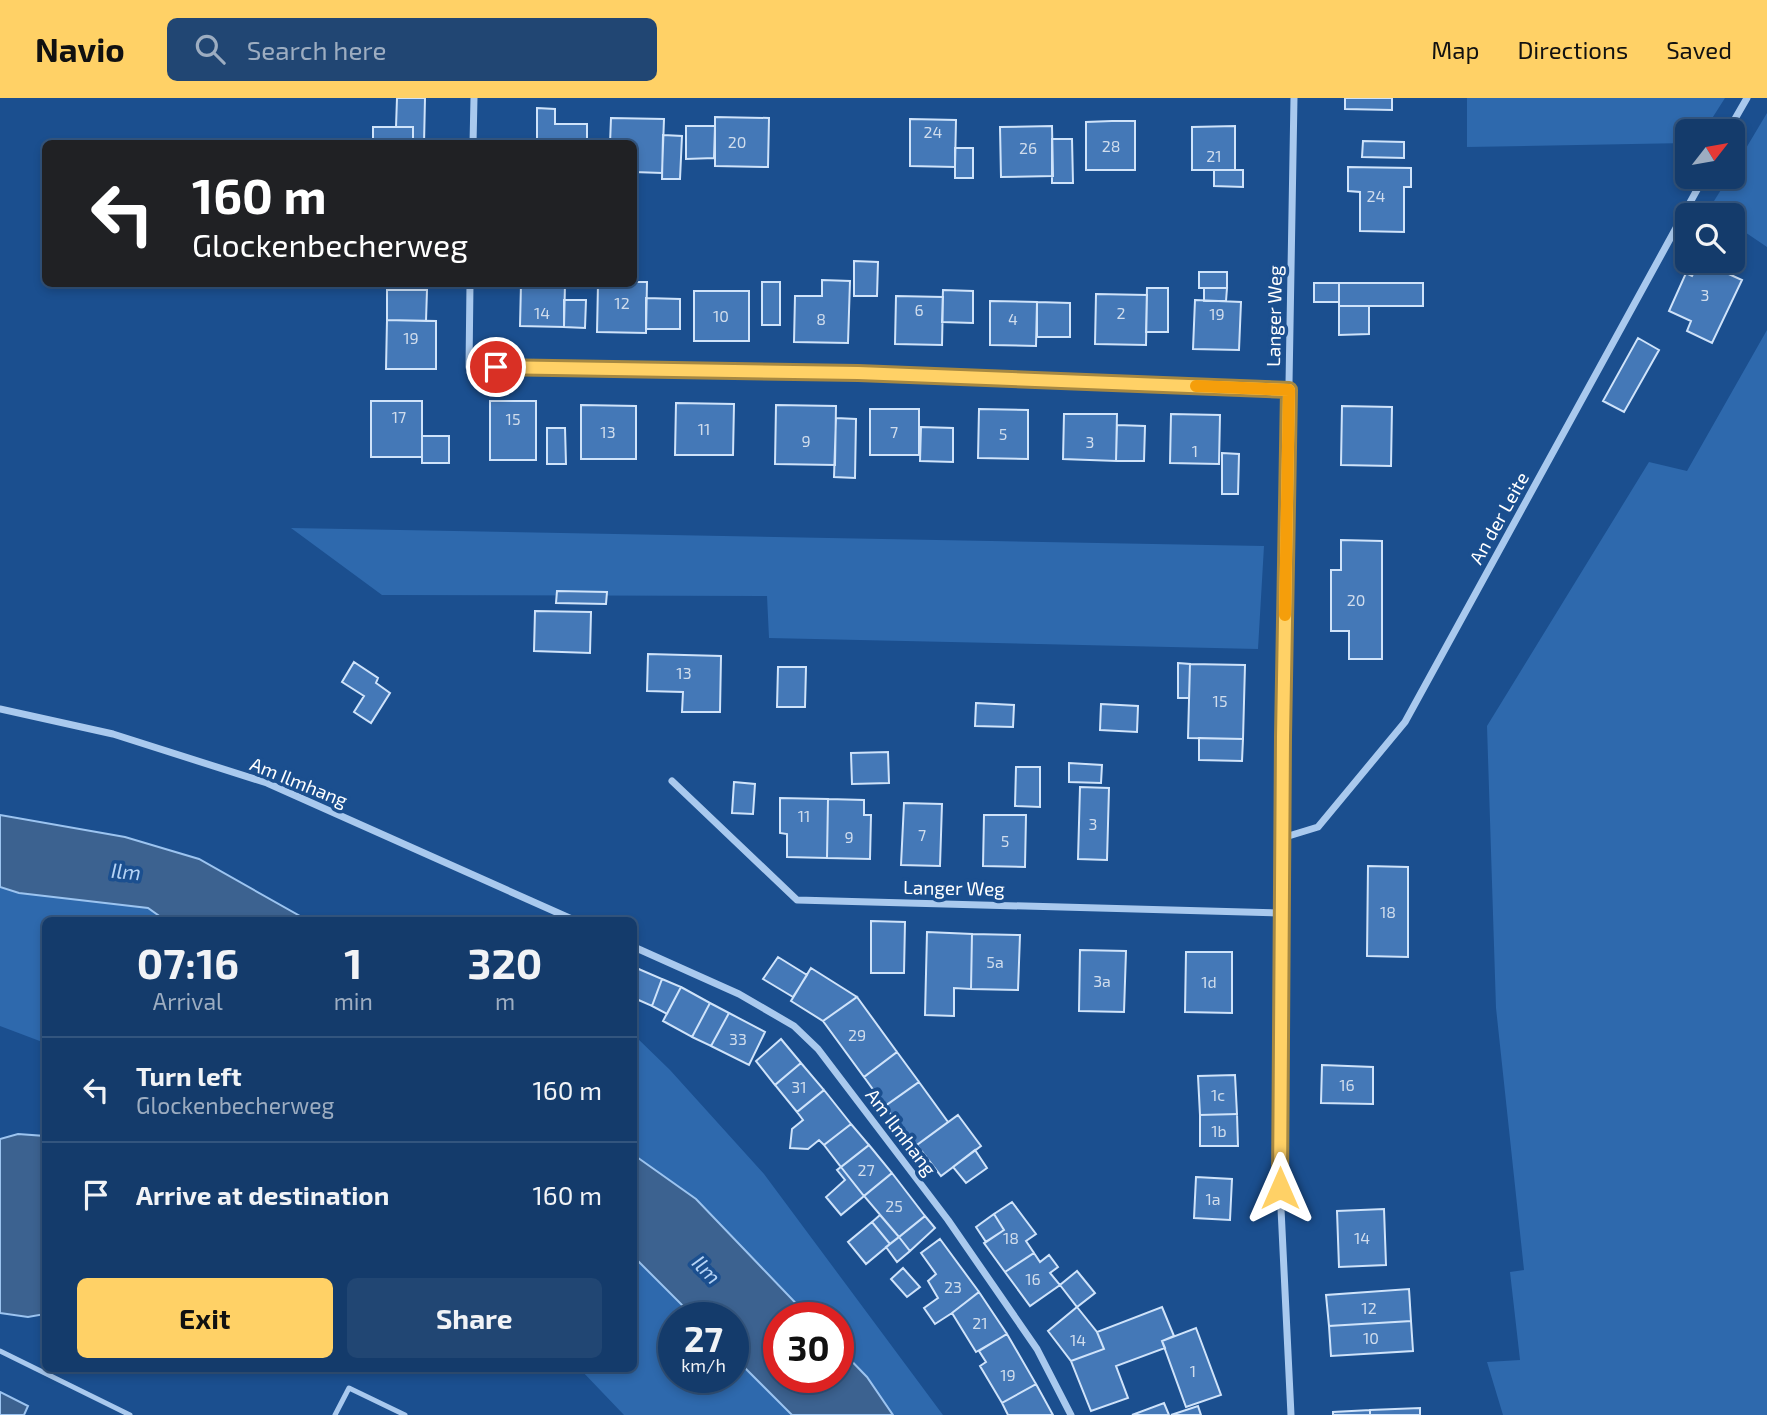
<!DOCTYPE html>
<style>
:root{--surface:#143b6b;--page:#214673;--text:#f1f3f6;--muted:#9dadc1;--line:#33557e;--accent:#ffd166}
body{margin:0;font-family:"Exo 2",sans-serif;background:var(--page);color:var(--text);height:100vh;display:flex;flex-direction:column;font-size:26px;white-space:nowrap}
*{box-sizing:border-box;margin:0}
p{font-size:23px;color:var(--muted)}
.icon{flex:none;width:38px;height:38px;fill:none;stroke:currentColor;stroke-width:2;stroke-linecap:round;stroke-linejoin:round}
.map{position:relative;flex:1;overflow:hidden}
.details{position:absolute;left:42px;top:819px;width:595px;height:455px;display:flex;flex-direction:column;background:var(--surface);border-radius:10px;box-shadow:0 4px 10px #0003,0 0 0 2px var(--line)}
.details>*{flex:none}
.banner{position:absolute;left:42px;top:42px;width:595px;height:147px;border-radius:10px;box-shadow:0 4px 10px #0003,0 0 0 2px var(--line);background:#202124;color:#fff;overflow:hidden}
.needle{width:46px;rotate:59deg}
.tools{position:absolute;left:1675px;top:21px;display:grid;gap:14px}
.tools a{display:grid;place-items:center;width:70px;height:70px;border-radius:10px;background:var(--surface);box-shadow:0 4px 10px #0003,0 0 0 2px var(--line);font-size:35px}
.speed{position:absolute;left:658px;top:1204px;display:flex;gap:14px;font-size:35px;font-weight:700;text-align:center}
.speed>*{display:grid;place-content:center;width:91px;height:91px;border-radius:50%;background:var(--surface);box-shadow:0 4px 10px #0003,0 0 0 2px var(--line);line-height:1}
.speed small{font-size:18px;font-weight:400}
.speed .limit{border:10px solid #d22;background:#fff;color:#111}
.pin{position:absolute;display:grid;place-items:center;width:60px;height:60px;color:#fff;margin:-30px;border:4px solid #fff;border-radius:50%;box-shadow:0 2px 7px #0007}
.me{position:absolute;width:77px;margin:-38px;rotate:0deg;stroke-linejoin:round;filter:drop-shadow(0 0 5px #0008)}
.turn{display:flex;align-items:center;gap:24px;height:147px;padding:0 35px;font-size:32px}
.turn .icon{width:91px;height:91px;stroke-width:2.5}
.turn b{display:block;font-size:49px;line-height:60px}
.eta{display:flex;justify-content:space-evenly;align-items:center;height:119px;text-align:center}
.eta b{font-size:42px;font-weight:700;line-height:49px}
.cta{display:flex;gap:14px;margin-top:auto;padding:14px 35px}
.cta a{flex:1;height:80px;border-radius:10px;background:var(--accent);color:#111;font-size:28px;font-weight:700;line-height:80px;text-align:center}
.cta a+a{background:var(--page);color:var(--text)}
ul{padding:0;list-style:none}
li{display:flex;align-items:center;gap:21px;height:105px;padding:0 35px;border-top:2px solid var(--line)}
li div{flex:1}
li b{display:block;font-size:26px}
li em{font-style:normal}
header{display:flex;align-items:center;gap:42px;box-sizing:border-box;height:98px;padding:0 35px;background:var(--accent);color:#111}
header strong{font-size:33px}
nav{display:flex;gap:38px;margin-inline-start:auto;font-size:24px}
.search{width:490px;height:63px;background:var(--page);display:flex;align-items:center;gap:18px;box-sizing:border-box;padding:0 24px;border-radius:10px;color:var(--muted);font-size:26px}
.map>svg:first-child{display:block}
</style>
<header>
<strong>Navio</strong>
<div class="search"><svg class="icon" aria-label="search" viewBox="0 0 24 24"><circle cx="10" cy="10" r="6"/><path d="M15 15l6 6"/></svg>Search here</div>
<nav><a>Map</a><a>Directions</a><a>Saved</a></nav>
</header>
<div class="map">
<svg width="1767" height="1317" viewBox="0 0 1767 1317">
<rect width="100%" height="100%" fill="#1b4f8f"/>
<path fill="#2e69ad" d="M1467 0H1725L1704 33H1687V45L1467 49Z
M1767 15V149L1733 126 1732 117H1719L1709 111 1729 79H1732L1733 72Z
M1767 232V1317H1503L1487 1264 1520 1262 1510 1174 1524 1172 1496 910 1487 628 1649 364 1687 373Z
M291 430 1264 448 1258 551 769 540 767 498 382 497Z
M0 789 19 795 148 810 165 822H46L45 945 0 928Z
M634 937 670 972 764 1076 943 1317H893L867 1279 838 1249V1220H810L696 1101 634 1057Z
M634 1159 695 1220H674V1279H733V1258L792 1317H624L580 1271 634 1270Z"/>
<path fill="#3c6290" stroke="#9cc4f0" stroke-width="2" d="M0 717 125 739 199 761 307 822H165L148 810 19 795 0 789Z
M18 1036 45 1038V1216L28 1219 0 1215V1041Z
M634 1057 696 1101 810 1220H779V1279H838V1249L867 1279 893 1317H792L733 1258V1220H695L634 1159Z
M0 1294 28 1308 24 1317H0Z"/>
<path fill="#4478b7" stroke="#cfe3fa" stroke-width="2" d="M397 0H425L424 46H413V29H396Z
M1345 0H1392V12L1345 11Z
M537 10 555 11V26H587V46H576V43L537 42Z
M715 19 769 20 768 69 715 68Z
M611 20 664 21 662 75 634 74V46H610Z
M910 21 956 22 955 69 910 68Z
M1112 23H1135V72H1086V24Z
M686 28H715L714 60 686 61Z
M1052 28 1053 78 1001 79 1000 29Z
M1235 28V72H1192V29Z
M373 29H413V46H373Z
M663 37 682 38 680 81H662Z
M1052 41H1072L1073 85H1052Z
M526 42 576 43V46H526Z
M1363 43 1404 44V60L1362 59Z
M955 50H973V80H955Z
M1348 69 1411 70V89H1404V134L1360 133V94L1348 93Z
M1214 72H1243V89L1214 88Z
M854 163 878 164 877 198H854Z
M1700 163 1742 182 1712 245 1687 233 1691 223 1669 213 1686 175 1692 178Z
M1199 174H1227V190H1199Z
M822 182 850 183 848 245 794 244 795 198H822Z
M634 184H647L646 235 597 234 598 186H634Z
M762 184H780V227H762Z
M1314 185H1339V204H1314Z
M1339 185H1423V208H1339Z
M396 186H423V192L396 191Z
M521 186H565L564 229 520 228Z
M1147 190H1168V234H1146Z
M1204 190H1227L1226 203H1204Z
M387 192H427L426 223 387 222Z
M943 192 973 193V225L942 224Z
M694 193H749V243H694Z
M1096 196 1147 197 1146 247 1095 246Z
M896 198 943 199 942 247 895 246Z
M646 200 680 201V231H646Z
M564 202H586L585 230 564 229Z
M1195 202 1241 204 1239 252 1193 251Z
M990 203 1037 204 1036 248 990 247Z
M1037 204 1070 205V239H1037Z
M1339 208H1369V236L1339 237Z
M387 222 436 223V271H386Z
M1638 240 1659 252 1624 314 1603 303Z
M371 303H422V359H371Z
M490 303H536V362H490Z
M676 305 734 306 733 357H675Z
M581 307 636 308V361H581Z
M776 307 836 308 835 367 775 366Z
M1342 308 1392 309 1391 368 1341 367Z
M870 311H919V357H870Z
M979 311 1028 312V361L978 360Z
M1064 316H1117L1116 363 1063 361Z
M1171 316 1220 317 1219 366 1170 365Z
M836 320 856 321 855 380 834 379Z
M1117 327 1145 328 1144 363H1116Z
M921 329 953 330V364L920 363Z
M547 330H565L566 366H547Z
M422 338H449V365H422Z
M1222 355 1239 356 1238 396H1222Z
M1341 442 1382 443V561H1349V533H1331V472H1341Z
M557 493 607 494 606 506 556 505Z
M535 513 591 514 590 555 534 553Z
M648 556 721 558 720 614H682L683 594 647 593Z
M354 564 378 580 376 585 390 595 371 625 354 614 364 598 342 584Z
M1178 565 1190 566 1189 600H1178Z
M1190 566 1245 567 1243 641 1188 640Z
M778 569H806L805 609H777Z
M976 605 1014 607 1013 629 975 628Z
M1101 606 1138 608 1137 634 1100 632Z
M1199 640 1243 641 1242 663 1199 662Z
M888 654 889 685 852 686 851 655Z
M1069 665 1102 667 1101 685 1069 684Z
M1016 669H1040V709L1015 708Z
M734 684 755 686 753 716 732 715Z
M1080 689 1109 690 1107 762 1078 761Z
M780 700 828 701 827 760 787 759V736L780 735Z
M828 701 864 702V717H871L870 761 827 760Z
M904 705 942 706 940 768 901 767Z
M984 717H1026L1025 769 983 768Z
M1368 768 1408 769V859L1367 858Z
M871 823 905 824 904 875H871Z
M927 834 972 836 971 891 954 890V918L925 917Z
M972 836 1020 837 1018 892 971 891Z
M1080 852 1126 853 1124 914 1079 913Z
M1186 854H1232V915L1185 914Z
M778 859 807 877 793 899 763 881Z
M634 869 662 881 652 908 634 900Z
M811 870 857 899 823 923 791 903Z
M662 881 681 889 667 916 652 908Z
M681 889 710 905 692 939 663 923Z
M857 899 897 954 864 979 823 923Z
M710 905 729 915 711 948 692 939Z
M729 915 765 934 749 967 711 948Z
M781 941 801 965 775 987 756 963Z
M897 954 919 984 885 1008 864 979Z
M801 965 824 992 797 1014 775 987Z
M1322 967 1373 969V1006L1321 1005Z
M1235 977 1237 1016 1200 1017 1198 978Z
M919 984 948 1024 914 1049 885 1008Z
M824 992 851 1026 824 1047 819 1042 808 1051 790 1050 792 1031 803 1022 797 1014Z
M1237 1016 1238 1048H1200V1017Z
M958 1017 981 1048 941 1078 917 1047Z
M851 1026 869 1047 841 1069 824 1047Z
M869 1047 892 1075 864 1098 841 1069Z
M975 1052 987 1070 966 1085 953 1069Z
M841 1069 864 1098 841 1117 826 1099 845 1082 837 1072Z
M892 1075 925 1118 899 1139 864 1098Z
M1196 1079 1232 1081 1230 1122 1194 1120Z
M1012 1104 1036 1136 1026 1143 1034 1155 1005 1174 984 1145 1004 1132 994 1116Z
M1384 1111 1386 1167 1339 1169 1337 1113Z
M994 1116 1004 1132 986 1144 976 1129Z
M880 1117 899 1139 890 1146 872 1124Z
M925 1118 935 1130 910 1153 899 1139Z
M872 1124 890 1146 866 1166 848 1144Z
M899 1139 910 1153 897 1164 886 1149Z
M940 1141 979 1194 952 1215 935 1226 924 1210 938 1200 928 1183 936 1176 921 1155Z
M1034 1155 1040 1164 1049 1157 1058 1169 1050 1175 1060 1187 1030 1208 1005 1174Z
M903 1170 920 1189 907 1199 891 1181Z
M1077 1173 1095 1195 1077 1209 1060 1187Z
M1409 1191 1411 1223 1329 1228 1326 1197Z
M979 1194 1007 1236 976 1254 952 1215Z
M1077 1209 1097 1234 1104 1251 1071 1263 1048 1233Z
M1162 1209 1174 1238 1162 1243 1165 1250 1116 1268 1128 1300 1091 1313 1071 1263 1104 1251 1097 1234Z
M1411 1223 1413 1253 1331 1258 1329 1228Z
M1196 1230 1221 1297 1186 1309 1162 1243Z
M1007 1236 1036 1286 1002 1305 980 1268 986 1264 979 1253Z
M1036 1286 1053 1317H1008L1002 1305Z
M1164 1305 1169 1317H1132Z
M1198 1308 1201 1317H1171Z
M1420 1310V1317H1370V1312Z
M1370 1312V1317H1333V1314Z"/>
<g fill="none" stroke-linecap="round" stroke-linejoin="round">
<path stroke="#a9c9ee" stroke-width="5" d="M0 1253 130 1317
M335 1317 349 1290 405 1317"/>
<path stroke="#a9c9ee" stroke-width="7" d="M1728 33 1747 0
M473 46 474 0
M470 186 469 269 858 275 1289 292
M0 611 113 636 267 685 574 822
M672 683 797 802 1282 815
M1282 740 1318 729 1405 624 1704 79
M634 849 739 896 794 928 818 951 948 1122 1037 1251 1071 1317
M1291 1317 1280 1090 1285 514 1294 0"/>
</g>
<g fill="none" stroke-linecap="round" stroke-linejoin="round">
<defs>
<path id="route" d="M496 269 858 275 1289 292 1283 639 1280 1090"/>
</defs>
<use href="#route" stroke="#a68842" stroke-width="18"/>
<use href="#route" stroke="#ffd166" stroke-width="12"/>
<path stroke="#f59e0b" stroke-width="12" d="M1196 288 1289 292 1285 517"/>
</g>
<g text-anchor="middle" stroke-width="7" stroke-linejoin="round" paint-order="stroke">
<g font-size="16" fill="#d0dded">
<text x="933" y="40">24</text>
<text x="737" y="50">20</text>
<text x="1111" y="54">28</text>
<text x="1028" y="56">26</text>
<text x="1214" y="64">21</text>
<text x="1376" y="104">24</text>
<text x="1705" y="203">3</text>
<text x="622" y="211">12</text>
<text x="919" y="218">6</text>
<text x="542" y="221">14</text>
<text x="1121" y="221">2</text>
<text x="1217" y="222">19</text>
<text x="721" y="224">10</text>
<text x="821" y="227">8</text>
<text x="1013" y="227">4</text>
<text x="411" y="246">19</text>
<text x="399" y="325">17</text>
<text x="513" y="327">15</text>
<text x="704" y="337">11</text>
<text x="608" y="340">13</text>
<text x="894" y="340">7</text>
<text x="1003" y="342">5</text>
<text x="806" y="349">9</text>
<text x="1090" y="350">3</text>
<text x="1195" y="359">1</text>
<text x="1356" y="508">20</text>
<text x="684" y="581">13</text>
<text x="1220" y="609">15</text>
<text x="804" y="724">11</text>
<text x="1093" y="732">3</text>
<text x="922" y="743">7</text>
<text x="849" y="745">9</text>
<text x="1005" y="749">5</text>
<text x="1388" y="820">18</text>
<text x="995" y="870">5a</text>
<text x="1102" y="889">3a</text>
<text x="1209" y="890">1d</text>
<text x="857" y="943">29</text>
<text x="738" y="947">33</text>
<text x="1347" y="993">16</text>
<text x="799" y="995">31</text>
<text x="1218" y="1003">1c</text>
<text x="1219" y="1039">1b</text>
<text x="866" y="1078">27</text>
<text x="1213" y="1107">1a</text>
<text x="894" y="1114">25</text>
<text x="1011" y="1146">18</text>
<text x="1362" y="1146">14</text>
<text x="1033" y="1187">16</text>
<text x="953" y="1195">23</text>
<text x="1369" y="1216">12</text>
<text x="980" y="1231">21</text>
<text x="1371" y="1246">10</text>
<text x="1078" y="1248">14</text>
<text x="1193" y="1279">1</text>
<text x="1008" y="1283">19</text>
</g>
<g font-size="19" fill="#fff" stroke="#1b4f8f">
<text transform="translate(1274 218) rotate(-89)" y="7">Langer Weg</text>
<text transform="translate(1499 420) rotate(-61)" y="7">An der Leite</text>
<text transform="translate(299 684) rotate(22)" y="7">Am Ilmhang</text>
<text transform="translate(954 790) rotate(1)" y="7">Langer Weg</text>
<text transform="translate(901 1034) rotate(53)" y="7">Am Ilmhang</text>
</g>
<g font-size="21" font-style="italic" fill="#b5d3f5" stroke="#1b4f8f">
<text transform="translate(126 774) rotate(5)" y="7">Ilm</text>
<text transform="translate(706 1172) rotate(46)" y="7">Ilm</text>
</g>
</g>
</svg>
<div class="tools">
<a><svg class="needle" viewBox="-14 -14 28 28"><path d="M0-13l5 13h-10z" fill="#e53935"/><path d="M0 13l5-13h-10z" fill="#9dadc1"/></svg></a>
<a><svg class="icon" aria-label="search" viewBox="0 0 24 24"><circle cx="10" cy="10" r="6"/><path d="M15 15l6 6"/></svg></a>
</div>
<div class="speed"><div>27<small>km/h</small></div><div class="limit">30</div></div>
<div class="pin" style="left:496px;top:269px;background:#d93025"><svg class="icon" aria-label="arrive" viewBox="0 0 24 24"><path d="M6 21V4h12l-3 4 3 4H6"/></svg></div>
<svg class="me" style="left:1280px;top:1090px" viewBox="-20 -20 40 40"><path d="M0-17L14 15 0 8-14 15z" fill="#ffd166" stroke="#fff" stroke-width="4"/></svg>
<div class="banner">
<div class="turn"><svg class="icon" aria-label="left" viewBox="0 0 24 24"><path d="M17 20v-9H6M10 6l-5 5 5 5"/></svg><div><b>160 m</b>Glockenbecherweg</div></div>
</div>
<section class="details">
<div class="eta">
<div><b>07:16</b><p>Arrival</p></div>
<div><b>1</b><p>min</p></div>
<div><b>320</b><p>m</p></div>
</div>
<ul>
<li><svg class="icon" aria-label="left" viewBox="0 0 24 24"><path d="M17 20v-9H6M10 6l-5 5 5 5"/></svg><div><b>Turn left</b><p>Glockenbecherweg</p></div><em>160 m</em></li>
<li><svg class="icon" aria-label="arrive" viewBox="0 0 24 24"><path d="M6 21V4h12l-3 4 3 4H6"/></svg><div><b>Arrive at destination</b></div><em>160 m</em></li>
</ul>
<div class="cta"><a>Exit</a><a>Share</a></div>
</section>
</div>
